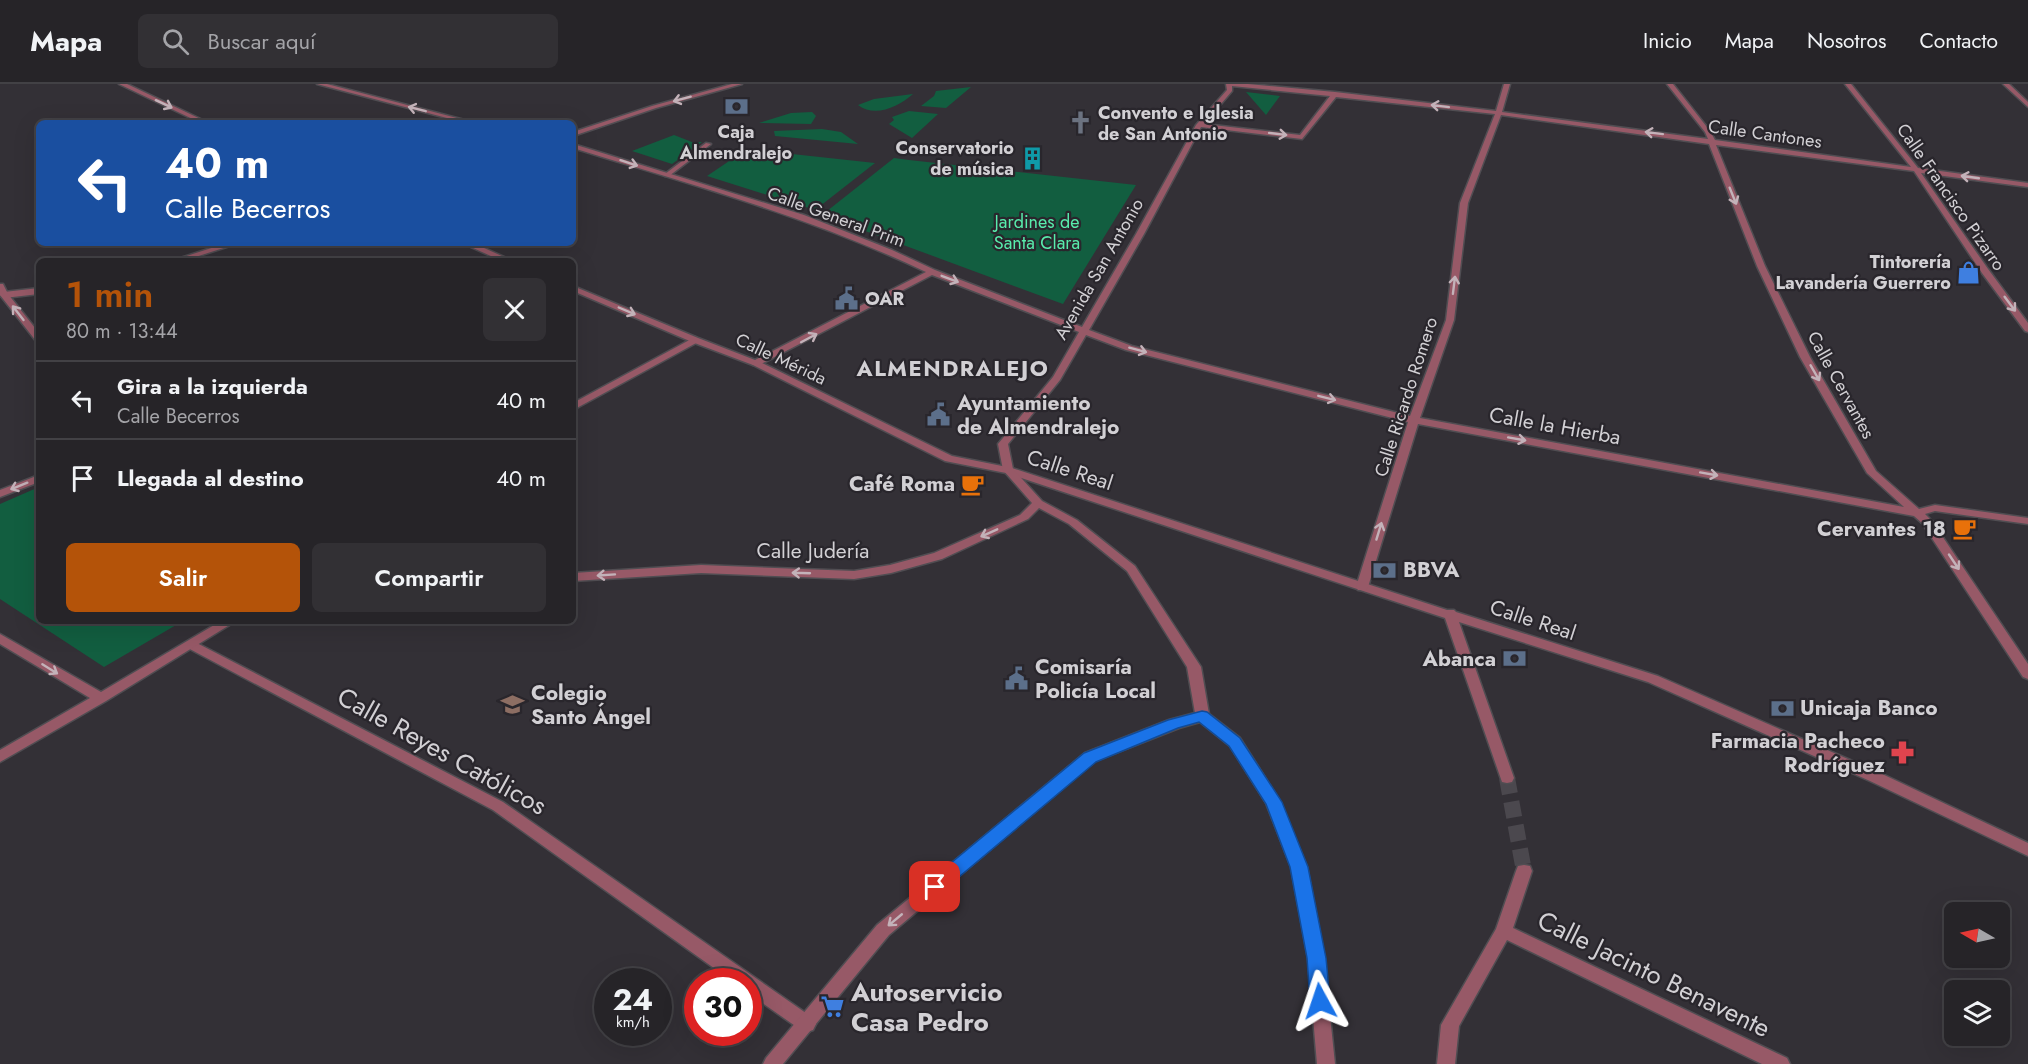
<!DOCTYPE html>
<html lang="es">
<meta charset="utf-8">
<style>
:root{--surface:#262428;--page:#323034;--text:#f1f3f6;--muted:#a4a4a8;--line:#424145;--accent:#b45309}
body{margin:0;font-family:Jost,sans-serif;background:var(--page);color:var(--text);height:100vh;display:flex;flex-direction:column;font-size:22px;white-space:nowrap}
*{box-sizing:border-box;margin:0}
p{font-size:20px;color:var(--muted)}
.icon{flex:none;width:33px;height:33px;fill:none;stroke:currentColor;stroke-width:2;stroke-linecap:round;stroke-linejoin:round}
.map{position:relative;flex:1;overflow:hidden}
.drawer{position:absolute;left:36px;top:174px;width:540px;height:366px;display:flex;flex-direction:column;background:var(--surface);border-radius:9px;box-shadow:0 6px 24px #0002,0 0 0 2px var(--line)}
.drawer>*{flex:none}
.top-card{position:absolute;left:36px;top:36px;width:540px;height:126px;border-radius:9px;box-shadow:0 6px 24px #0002,0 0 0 2px var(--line);background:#1a4fa0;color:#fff;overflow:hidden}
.needle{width:39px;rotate:279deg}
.controls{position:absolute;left:1944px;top:818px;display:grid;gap:12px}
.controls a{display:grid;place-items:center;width:66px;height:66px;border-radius:9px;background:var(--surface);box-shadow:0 6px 24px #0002,0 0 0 2px var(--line);font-size:30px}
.speed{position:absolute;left:594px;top:884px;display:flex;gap:12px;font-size:30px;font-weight:700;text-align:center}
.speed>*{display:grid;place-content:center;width:78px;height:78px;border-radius:50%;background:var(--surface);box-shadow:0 6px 24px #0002,0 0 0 2px var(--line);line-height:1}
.speed small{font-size:15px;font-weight:400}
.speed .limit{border:9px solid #d22;background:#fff;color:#111}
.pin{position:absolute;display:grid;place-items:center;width:51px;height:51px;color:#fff;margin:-26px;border-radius:12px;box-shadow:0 3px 9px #0006}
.me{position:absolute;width:66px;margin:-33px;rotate:355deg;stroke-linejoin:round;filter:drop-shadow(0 0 4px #0008)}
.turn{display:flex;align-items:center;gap:21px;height:126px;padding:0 30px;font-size:27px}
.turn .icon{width:78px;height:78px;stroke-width:2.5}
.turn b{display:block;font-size:42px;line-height:51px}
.round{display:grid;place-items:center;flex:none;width:63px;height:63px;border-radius:9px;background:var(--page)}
.head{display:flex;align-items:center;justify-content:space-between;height:102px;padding:0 30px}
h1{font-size:36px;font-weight:600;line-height:45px;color:var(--accent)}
.cta{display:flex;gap:12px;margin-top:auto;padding:12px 30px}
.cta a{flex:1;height:69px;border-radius:9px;background:var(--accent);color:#fff;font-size:24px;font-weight:600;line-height:69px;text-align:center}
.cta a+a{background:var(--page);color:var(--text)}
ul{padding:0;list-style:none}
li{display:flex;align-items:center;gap:18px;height:78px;padding:0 30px;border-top:2px solid var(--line)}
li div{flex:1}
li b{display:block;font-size:22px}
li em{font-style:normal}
header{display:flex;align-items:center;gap:36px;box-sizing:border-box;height:84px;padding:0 30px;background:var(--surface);border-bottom:2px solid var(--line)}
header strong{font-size:28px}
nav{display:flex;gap:33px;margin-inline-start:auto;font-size:21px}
.search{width:420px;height:54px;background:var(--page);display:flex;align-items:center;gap:15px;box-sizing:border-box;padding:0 21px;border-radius:9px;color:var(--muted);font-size:22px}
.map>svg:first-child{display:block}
</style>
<header>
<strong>Mapa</strong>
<div class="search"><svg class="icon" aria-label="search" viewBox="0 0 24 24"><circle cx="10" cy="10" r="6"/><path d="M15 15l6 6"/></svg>Buscar aquí</div>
<nav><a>Inicio</a><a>Mapa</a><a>Nosotros</a><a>Contacto</a></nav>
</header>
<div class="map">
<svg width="2028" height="980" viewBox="0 0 2028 980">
<rect width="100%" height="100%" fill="#333036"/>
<path fill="#125e40" d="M971 3 946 24 921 22 934 12 936 7Z
M1246 8 1280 12 1266 31Z
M913 10C898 23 875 34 858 21L874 15Z
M909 27 938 30 912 54 889 40 894 36 892 33Z
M812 28 816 32 811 40 759 39 791 29Z
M822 45 841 48 858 60 775 52 774 47Z
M674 51 692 58H702L672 80 632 67Z
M747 65 875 79 815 126 707 92Z
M894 74 909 76 1136 101 1063 220 822 131Z
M39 403V537H183L104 583 0 515V420Z"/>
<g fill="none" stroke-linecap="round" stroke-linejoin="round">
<path stroke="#4b484e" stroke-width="16" stroke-dasharray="16 8" stroke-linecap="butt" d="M1507 694 1524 787"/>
<defs>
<path id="service" d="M706 59 711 60 669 92H665V90Z"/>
<path id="pedestrian" d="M227 159H239L183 177H171Z
M39 204V210L4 214 0 211 4 208Z
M695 253 699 256 698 258 573 326V319Z
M756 276 952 372 1012 384 1447 526H1454L1456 528 1658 592 1880 689 2028 759V772L1870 697 1648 598 1459 538 1514 694 1512 698 1507 699 1502 698 1445 534 1006 389 945 377 753 281 751 279Z
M191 556 503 718 813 934 816 940 813 946 807 948 801 946 748 909V897H732L493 726 186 563 185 560Z
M1524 781 1530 782 1532 787 1513 844 1787 974 1790 980H1762L1507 856 1459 942 1455 980H1437L1441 941 1496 845 1516 787 1518 782Z"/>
<path id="minor" d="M119 0H127L209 39H201Z
M317 0H327L476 39H466Z
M732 0H742L656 24 573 52V48L652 22Z
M1226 0H1248L1335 8 1496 27 1504 0H1510L1502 28 1708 55 1705 48 1667 0H1673L1710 47 1715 56 1911 83 1845 0H1851L1918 84 2028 99V103L1921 89 1988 185 2028 239V248L2025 247 1982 189 1914 87 1716 61 1765 182 1810 273 1876 387 1919 425 1935 421 2028 434V440L1935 427 1925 430 1932 437 2028 580V595L2023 593 1922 439 1914 432 1418 340 1368 503 1366 506H1358L1356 503 1408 338 1126 266 1086 251 1060 296 1008 360 1013 385 1042 417 1077 436 1135 482 1201 583 1209 630 1240 654 1278 714 1307 783 1324 874 1335 980H1317L1308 874 1291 783 1266 719 1230 662 1200 638 1179 644 1095 677 889 851 783 980H763L766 974 877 841 1085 669 1169 636 1195 629 1187 583 1127 487 1069 440 1039 424 1028 435 942 475 891 489 854 495 701 489 573 497V489L701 481 854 487 890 481 934 469 1020 431 1032 419 1003 386 998 360 1053 293 1079 248 932 191 759 281H753L692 258 573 207V202L698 254 755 276 926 188C813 134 693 101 573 64V60L804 131 892 166 935 186 1082 243 1136 150 1196 41 1227 6ZM1232 2 1330 12 1300 51 1204 40 1232 7ZM1336 13 1495 30 1460 119 1446 236 1410 332 1132 262 1089 246 1144 150 1201 43 1302 55ZM1501 31 1709 60 1757 182 1800 273 1867 389 1904 423 1420 334 1454 236 1468 119Z
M2003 0H2009L2028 18V23Z
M462 159H473L513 177H502Z
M0 200H3L8 210 39 249V258L36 257 0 211Z
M39 391V398L0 413V406Z
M221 537H236L106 617 0 678V666L90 614 0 560V550L101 608Z"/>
</defs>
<use href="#service" stroke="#504d52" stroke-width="3"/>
<use href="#pedestrian" stroke="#504d52" stroke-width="3"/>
<use href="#minor" stroke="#504d52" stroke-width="3"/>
<use href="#service" fill="#975967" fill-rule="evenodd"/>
<use href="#pedestrian" fill="#975967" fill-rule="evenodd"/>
<use href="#minor" fill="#975967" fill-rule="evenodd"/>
</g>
<defs><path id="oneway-shaft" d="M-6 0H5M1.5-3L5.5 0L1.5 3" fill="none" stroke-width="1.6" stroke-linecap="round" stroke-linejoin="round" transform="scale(1.5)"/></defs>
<g stroke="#c3b2b9">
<use href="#oneway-shaft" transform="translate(682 15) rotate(165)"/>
<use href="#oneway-shaft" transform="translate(164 20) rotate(25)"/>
<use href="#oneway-shaft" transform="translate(1440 22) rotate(-173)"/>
<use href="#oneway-shaft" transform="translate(417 25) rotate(-166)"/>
<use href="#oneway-shaft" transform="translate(1654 49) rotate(-173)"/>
<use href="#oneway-shaft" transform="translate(1278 50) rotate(7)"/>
<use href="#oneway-shaft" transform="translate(629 79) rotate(18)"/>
<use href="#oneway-shaft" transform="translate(1970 93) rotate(-172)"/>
<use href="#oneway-shaft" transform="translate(1733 112) rotate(68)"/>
<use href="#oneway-shaft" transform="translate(950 195) rotate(21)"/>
<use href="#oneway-shaft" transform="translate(1454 201) rotate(-83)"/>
<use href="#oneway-shaft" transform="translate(2010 220) rotate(53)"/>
<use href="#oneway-shaft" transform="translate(627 227) rotate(23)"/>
<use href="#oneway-shaft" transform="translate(18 229) rotate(-128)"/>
<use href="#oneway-shaft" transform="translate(809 254) rotate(-28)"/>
<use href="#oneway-shaft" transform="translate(1138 266) rotate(15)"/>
<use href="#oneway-shaft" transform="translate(1815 289) rotate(60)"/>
<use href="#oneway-shaft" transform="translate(1327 314) rotate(14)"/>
<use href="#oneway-shaft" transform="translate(1517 355) rotate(10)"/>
<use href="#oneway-shaft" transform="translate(1709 390) rotate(10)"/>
<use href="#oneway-shaft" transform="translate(19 402) rotate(158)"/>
<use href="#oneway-shaft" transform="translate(1379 447) rotate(-73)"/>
<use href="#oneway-shaft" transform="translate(989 449) rotate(156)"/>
<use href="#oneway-shaft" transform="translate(1954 478) rotate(56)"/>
<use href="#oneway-shaft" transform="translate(801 489) rotate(-178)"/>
<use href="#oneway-shaft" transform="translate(606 491) rotate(176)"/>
<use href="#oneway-shaft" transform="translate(50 585) rotate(32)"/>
<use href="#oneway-shaft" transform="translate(895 836) rotate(140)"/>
</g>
<path fill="#1a73e8" stroke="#114b97" stroke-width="1.5" d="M1202 627 1207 628 1240 654 1282 718 1308 783 1326 874 1330 917 1327 923 1320 926 1313 923 1310 917 1307 874 1290 783 1266 720 1229 662 1199 638 1178 644 1096 678 941 808 935 811 928 808 926 803 928 798 1084 669 1168 636Z"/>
<defs>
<symbol id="bank-bare" viewBox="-9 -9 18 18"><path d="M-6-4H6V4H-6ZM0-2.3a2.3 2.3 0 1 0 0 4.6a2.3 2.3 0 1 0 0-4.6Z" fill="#5c6f8a" stroke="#29262c" stroke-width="2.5" paint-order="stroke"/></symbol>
<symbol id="church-bare" viewBox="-9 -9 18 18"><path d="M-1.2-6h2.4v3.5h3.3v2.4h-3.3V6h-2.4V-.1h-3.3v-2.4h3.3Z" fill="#6b7280" stroke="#29262c" stroke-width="2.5" paint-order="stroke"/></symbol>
<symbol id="building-bare" viewBox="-9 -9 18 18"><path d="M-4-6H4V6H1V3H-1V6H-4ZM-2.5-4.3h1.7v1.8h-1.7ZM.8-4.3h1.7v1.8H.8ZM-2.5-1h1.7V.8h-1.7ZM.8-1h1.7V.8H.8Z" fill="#0f9aa8" stroke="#29262c" stroke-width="2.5" paint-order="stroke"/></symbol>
<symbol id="shop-bare" viewBox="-9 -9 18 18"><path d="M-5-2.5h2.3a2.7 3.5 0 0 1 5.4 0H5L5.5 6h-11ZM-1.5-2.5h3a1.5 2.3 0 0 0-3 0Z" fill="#3f7fe0" stroke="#29262c" stroke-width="2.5" paint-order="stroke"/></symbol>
<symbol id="civic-bare" viewBox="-9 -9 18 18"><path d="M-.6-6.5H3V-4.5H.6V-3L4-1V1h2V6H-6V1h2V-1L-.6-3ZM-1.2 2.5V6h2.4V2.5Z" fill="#5c6f8a" stroke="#29262c" stroke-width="2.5" paint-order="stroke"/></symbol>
<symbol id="cafe-bare" viewBox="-9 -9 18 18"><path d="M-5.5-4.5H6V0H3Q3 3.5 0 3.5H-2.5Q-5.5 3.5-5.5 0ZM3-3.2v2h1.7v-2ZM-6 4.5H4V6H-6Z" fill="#e8710a" stroke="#29262c" stroke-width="2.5" paint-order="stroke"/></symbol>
<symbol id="school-bare" viewBox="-9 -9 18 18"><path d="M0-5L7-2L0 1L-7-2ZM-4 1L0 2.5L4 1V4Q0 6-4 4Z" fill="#8d6e63" stroke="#29262c" stroke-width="2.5" paint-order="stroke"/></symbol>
<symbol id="pharmacy-bare" viewBox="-9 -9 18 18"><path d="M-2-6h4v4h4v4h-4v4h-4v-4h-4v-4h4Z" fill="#e0444e" stroke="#29262c" stroke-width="2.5" paint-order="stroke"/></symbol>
<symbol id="supermarket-bare" viewBox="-9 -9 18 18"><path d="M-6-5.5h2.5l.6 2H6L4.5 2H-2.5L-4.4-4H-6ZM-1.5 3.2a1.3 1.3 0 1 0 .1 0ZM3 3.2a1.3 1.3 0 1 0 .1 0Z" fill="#3f7fe0" stroke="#29262c" stroke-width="2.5" paint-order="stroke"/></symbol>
</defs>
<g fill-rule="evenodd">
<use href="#bank-bare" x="720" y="6" width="33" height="33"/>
<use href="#church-bare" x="1064" y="22" width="33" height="33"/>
<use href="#building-bare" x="1016" y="58" width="33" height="33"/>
<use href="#shop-bare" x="1952" y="172" width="33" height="33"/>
<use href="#civic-bare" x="830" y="198" width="33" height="33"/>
<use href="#civic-bare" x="922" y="314" width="33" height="33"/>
<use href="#cafe-bare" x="956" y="384" width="33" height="33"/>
<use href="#cafe-bare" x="1948" y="428" width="33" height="33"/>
<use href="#bank-bare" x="1368" y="470" width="33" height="33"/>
<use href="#bank-bare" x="1498" y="558" width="33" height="33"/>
<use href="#civic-bare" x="1000" y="578" width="33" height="33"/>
<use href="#school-bare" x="496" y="604" width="33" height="33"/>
<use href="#bank-bare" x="1766" y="608" width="33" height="33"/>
<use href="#pharmacy-bare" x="1886" y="652" width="33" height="33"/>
<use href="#supermarket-bare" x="816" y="906" width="33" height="33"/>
</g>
<g text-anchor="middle" stroke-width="4.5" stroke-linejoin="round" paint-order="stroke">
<g font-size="18" font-weight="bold" fill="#d2d0d4" stroke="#29262c" text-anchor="start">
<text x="1098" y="35">Convento e Iglesia<tspan x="1098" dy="21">de San Antonio</tspan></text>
<text x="736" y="54" text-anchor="middle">Caja<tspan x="736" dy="21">Almendralejo</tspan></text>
<text x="1014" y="70" text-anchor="end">Conservatorio<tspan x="1014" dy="21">de música</tspan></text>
<text x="1951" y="184" text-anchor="end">Tintorería<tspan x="1951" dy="21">Lavandería Guerrero</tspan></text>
<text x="865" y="221">OAR</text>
</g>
<g font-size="18" fill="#d2d0d4" stroke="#29262c">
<text transform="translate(1765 50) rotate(8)" y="6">Calle Cantones</text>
<text transform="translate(1951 113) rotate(55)" y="6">Calle Francisco Pizarro</text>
<text transform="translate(836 133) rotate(20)" y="6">Calle General Prim</text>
<text transform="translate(1099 185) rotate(-60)" y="6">Avenida San Antonio</text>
<text transform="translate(781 275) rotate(25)" y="6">Calle Mérida</text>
<text transform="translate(1841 301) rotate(61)" y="6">Calle Cervantes</text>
<text transform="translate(1406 313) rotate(-72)" y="6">Calle Ricardo Romero</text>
</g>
<g font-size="18" fill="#58ecac" stroke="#29262c">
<text x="1037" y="144">Jardines de<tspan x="1037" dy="21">Santa Clara</tspan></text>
</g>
<g font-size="21" font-weight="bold" fill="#d2d0d4" stroke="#29262c" text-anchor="start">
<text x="957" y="326">Ayuntamiento<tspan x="957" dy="24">de Almendralejo</tspan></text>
<text x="955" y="407" text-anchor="end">Café Roma</text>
<text x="1946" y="452" text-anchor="end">Cervantes 18</text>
<text x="1403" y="493">BBVA</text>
<text x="1496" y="582" text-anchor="end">Abanca</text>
<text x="1035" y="590">Comisaría<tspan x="1035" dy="24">Policía Local</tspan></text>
<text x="531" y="616">Colegio<tspan x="531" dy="24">Santo Ángel</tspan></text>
<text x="1800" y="631">Unicaja Banco</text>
<text x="1885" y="664" text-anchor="end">Farmacia Pacheco<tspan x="1885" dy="24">Rodríguez</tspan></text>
</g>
<g font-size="21" fill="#d2d0d4" stroke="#29262c">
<text transform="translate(1555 342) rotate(10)" y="7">Calle la Hierba</text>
<text transform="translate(1070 386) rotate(18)" y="7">Calle Real</text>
<text x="813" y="474">Calle Judería</text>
<text transform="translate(1533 536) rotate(18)" y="7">Calle Real</text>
</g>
<g font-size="22" font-weight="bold" letter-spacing="1.5" fill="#d2d0d4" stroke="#29262c">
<text x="953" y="292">ALMENDRALEJO</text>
</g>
<g font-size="26" fill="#d2d0d4" stroke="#29262c">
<text transform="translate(442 667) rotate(29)" y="9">Calle Reyes Católicos</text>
<text transform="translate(1654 890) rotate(26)" y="9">Calle Jacinto Benavente</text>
</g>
<g font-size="26" font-weight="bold" fill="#d2d0d4" stroke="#29262c" text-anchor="start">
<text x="851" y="917">Autoservicio<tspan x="851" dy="30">Casa Pedro</tspan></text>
</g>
</g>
</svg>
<div class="controls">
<a><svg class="needle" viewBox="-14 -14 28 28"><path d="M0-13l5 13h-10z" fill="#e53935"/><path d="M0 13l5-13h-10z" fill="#a4a4a8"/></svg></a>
<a><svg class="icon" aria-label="layers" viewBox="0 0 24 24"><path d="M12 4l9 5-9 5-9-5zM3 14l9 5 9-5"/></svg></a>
</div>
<div class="speed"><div>24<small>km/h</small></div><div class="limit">30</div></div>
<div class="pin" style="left:935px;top:803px;background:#d93025"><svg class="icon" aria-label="arrive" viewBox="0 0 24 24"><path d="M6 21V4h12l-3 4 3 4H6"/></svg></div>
<svg class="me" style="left:1320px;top:917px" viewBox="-20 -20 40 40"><path d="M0-17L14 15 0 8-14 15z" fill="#1a73e8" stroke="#fff" stroke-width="4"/></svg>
<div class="top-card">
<div class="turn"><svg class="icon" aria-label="left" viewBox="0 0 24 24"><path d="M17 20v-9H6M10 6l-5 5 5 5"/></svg><div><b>40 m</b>Calle Becerros</div></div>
</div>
<section class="drawer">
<div class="head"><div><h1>1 min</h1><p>80 m · 13:44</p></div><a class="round"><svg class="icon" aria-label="close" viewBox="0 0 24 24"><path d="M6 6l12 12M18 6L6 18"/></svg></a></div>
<ul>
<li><svg class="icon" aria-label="left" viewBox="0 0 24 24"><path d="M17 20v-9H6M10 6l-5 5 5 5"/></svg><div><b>Gira a la izquierda</b><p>Calle Becerros</p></div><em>40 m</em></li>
<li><svg class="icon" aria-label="arrive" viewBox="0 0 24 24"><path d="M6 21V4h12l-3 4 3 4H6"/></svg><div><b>Llegada al destino</b></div><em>40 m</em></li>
</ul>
<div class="cta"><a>Salir</a><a>Compartir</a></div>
</section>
</div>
